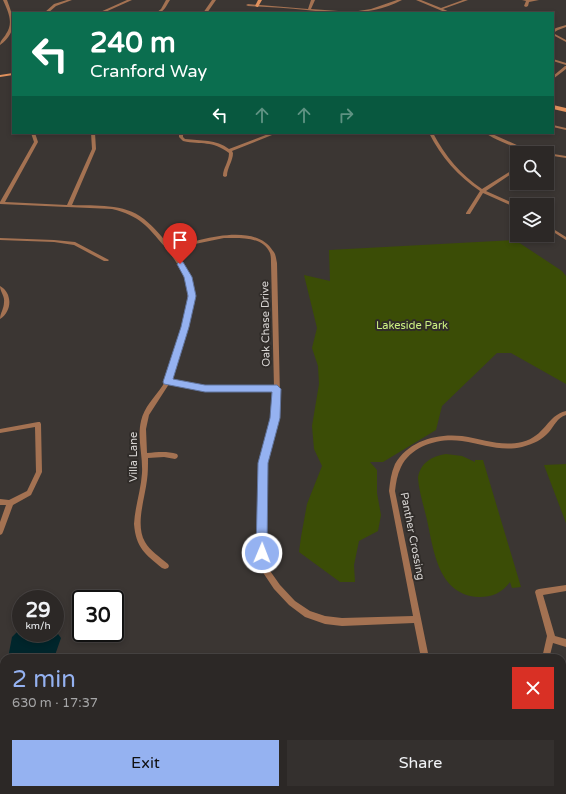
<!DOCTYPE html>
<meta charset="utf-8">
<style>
:root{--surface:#2c2826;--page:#34302e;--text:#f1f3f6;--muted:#a6a6a7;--line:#484443;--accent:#95b2f1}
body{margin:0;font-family:"Varela Round",sans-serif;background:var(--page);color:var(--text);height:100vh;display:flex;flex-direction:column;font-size:15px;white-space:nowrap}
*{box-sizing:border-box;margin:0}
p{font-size:13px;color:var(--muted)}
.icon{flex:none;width:22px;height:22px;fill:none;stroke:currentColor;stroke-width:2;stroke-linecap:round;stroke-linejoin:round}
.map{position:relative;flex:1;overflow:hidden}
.sheet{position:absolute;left:0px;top:654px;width:566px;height:140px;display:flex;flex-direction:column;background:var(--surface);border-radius:12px 12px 0 0;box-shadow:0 2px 6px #0003,0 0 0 1px var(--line)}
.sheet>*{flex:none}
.top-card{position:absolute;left:12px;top:12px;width:542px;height:122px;border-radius:0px;box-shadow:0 2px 6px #0003,0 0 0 1px var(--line);background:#0b6e4f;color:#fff;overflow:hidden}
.fabs{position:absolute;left:510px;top:146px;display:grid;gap:8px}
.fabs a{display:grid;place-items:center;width:44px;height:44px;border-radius:0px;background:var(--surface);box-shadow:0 2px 6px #0003,0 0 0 1px var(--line);font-size:20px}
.speed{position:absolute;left:12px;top:590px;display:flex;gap:8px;font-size:20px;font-weight:700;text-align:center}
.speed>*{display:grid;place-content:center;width:52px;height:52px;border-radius:50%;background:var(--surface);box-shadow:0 2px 6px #0003,0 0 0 1px var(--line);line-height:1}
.speed small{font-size:10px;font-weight:400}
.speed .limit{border:2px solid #111;border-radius:6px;background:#fff;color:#111}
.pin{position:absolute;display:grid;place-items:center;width:34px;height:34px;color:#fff;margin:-41px -17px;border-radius:50% 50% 50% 0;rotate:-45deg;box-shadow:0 0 4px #0007}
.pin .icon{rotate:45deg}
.me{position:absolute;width:44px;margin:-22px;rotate:1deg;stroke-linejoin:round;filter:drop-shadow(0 0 3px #0008)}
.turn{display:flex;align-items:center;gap:14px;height:84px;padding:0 12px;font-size:18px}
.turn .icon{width:52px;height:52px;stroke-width:2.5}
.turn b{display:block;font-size:28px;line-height:34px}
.lanes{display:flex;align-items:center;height:38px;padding:0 12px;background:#0003;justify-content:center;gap:20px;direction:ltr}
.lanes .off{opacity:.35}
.round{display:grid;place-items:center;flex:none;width:42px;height:42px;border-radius:0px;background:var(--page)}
.headline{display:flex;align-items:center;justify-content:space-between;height:68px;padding:0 12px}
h1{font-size:24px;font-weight:600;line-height:30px;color:var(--accent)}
.primary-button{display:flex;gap:8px;margin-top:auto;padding:8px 12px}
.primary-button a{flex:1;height:46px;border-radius:0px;background:var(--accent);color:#111;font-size:16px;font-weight:600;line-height:46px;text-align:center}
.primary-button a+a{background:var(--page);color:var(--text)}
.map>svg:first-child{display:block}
</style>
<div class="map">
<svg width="566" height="794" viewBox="0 0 566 794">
<rect width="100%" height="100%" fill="#3b3633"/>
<path fill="#3b4d06" d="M515 240 562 271 566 276V384L511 353H497L442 406 436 430 383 462H370L377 470V493L381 515 378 531 359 541 354 565 355 582H340L299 552 301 537 307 504 322 466 314 449 312 426 319 384 318 366 312 348 317 328 304 275 330 281 329 250Z
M446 454 462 456 475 462V460H483L521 587 512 588 510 582C502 593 492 597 479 597 438 595 434 551 427 520 424 507 419 492 418 478 420 463 432 456 446 454Z
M566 464V523L544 465Z
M562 704 566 706V762L562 777Z
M479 790H559L558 794H483Z"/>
<path fill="#00262c" d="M21 628V633H55V630L61 638 54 658H8L12 637Z"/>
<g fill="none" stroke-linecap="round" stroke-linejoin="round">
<path fill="#a47252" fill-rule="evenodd" d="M3 0H7C14 18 18 32 0 45 0 40 4 38 6 34 14 23 8 11 3 0Z
M67 0H72L56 6 48 13H44L54 4Z
M127 0H132L103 13H98Z
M166 0H170C166 6 164 13 156 13L161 9Z
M212 0H216L207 13H203Z
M311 0H315L311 9 352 12 371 9 397 0H402C373 16 338 14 306 10 287 8 267 7 248 6L246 5 248 4 308 9Z
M416 0H421L441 8 463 0H468L443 9 452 13H447Z
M522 0H539L529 2 528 6 526 7 524 6 526 1Z
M566 25V27L558 30 553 33 566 40V42L553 35V30L556 28Z
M553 59 566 63V65L553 61Z
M565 66H566V69L553 79V76Z
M553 125 566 128V130L553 127Z
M31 133H35L38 142 5 202 67 205 92 149 91 133H95L96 149 72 205C95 206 124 203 144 219 154 227 163 238 171 248 197 240 255 221 273 251 276 254 276 259 277 263L280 396 278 418 266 463V553L268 568 280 585 295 601 310 611 325 616 342 618 413 616 389 491C390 482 391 473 395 464 408 441 437 433 462 436 484 439 500 447 522 442 546 436 546 416 566 411V415C557 418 554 426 549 432 542 440 533 444 522 447 500 452 484 444 462 441 439 438 412 445 401 467 397 475 396 483 395 491L429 658H421L414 623 342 626 325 624 305 617 289 605 274 589 262 571 258 553 260 463 272 418 274 391 205 390 169 384 149 415 146 429 147 453C158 452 167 451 177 454L178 456 177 458 175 459 164 457 148 458C148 466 148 473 147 480 145 498 135 525 145 542 150 551 160 557 168 564L169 566 168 568 165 569 162 568C145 554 136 548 134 524 135 506 141 490 142 473 143 456 137 438 141 421 144 407 155 397 163 385 169 374 172 361 176 348 190 304 197 286 165 247 147 226 140 216 112 209L0 204V202L34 142ZM224 238C239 238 263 236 270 253 271 256 271 260 271 263L274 387 205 386 171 380C177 367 180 354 184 341 195 304 200 283 173 251L195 244Z
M179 133H183V137L185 139C201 141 216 139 229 149L271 133H277L232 151 233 153C233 161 227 168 227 176L225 177 223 176C223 168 229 162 229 153 212 140 202 145 183 141L179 137Z
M429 133H433C445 156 461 175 482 189L517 167V170L486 191 517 205V208L483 193 470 214H466V213L480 191C458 176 441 157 429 133Z
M485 133H490L519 146 544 153C527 153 499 142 485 133Z
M546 153H547L566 156V158L547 155V153Z
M547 225 566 237V240L547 228Z
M0 238 54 240 75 242 109 260 108 261H104L74 245 54 242 0 240Z
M0 286C13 293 12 312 0 319 0 313 4 309 4 302 5 296 0 292 0 286Z
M38 422H40L41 424 42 472 31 495 13 505 3 532 2 534 0 535V522L6 505H0V499L9 500 27 491 36 472 35 427 0 433V429Z
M566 585V591L543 595 555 636 566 639V647L553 643 550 655 553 658H542L547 636 535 592 536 590 539 589Z
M562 660 566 662V670L562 668Z
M93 790H102L101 794H92Z
M248 790H256L255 794H247Z
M390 790H399L398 794H389Z"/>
<path fill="#e0915d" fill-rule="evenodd" d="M258 0H262L258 7H257L255 6Z
M13 73V75L0 77V75Z
M553 105 566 108V112L553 109Z"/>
</g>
<path fill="#95b2f1" stroke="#61749d" d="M180 261 183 262 192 277 196 296 189 327 173 379 205 385H277L281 389 280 418 268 463 267 553 266 556 262 558 258 556 256 553 258 463 270 418 272 392H205L164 384 163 382 181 327 188 296 184 277 177 264Z"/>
<g text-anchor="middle" stroke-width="4" stroke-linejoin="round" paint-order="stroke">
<g font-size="11" fill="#d8d5d3" stroke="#302c29">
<text transform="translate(265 324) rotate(-91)" y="4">Oak Chase Drive</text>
<text transform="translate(133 457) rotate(-90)" y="4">Villa Lane</text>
<text transform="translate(413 536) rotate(79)" y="4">Panther Crossing</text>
</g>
<g font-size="11" fill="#ccf082" stroke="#302c29">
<text x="412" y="329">Lakeside Park</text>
</g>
</g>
</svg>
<div class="fabs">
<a><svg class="icon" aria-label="search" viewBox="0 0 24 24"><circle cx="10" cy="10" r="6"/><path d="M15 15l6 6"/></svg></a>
<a><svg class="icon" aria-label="layers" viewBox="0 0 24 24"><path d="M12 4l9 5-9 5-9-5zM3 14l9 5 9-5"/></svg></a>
</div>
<div class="speed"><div>29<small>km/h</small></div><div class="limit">30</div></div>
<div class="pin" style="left:180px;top:264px;background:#d93025"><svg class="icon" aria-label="arrive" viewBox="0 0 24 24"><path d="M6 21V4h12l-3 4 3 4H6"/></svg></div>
<svg class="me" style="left:262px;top:553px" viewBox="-20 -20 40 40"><circle r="17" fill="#95b2f1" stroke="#fff" stroke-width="3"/><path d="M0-11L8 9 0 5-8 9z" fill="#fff"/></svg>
<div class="top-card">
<div class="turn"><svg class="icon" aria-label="left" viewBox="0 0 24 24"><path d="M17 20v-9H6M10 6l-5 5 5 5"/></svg><div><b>240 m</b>Cranford Way</div></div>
<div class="lanes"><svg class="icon" aria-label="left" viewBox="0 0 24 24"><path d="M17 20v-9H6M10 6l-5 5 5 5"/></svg><svg class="icon off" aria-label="ahead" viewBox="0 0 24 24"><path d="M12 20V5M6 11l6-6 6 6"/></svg><svg class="icon off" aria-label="ahead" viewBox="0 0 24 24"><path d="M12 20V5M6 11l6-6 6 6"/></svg><svg class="icon off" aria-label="right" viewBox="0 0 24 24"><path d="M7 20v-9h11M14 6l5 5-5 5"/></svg></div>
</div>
<section class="sheet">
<div class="headline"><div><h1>2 min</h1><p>630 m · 17:37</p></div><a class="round" style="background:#d93025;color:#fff"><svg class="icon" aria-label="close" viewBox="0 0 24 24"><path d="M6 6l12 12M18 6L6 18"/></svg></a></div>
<div class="primary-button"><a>Exit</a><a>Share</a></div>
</section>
</div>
